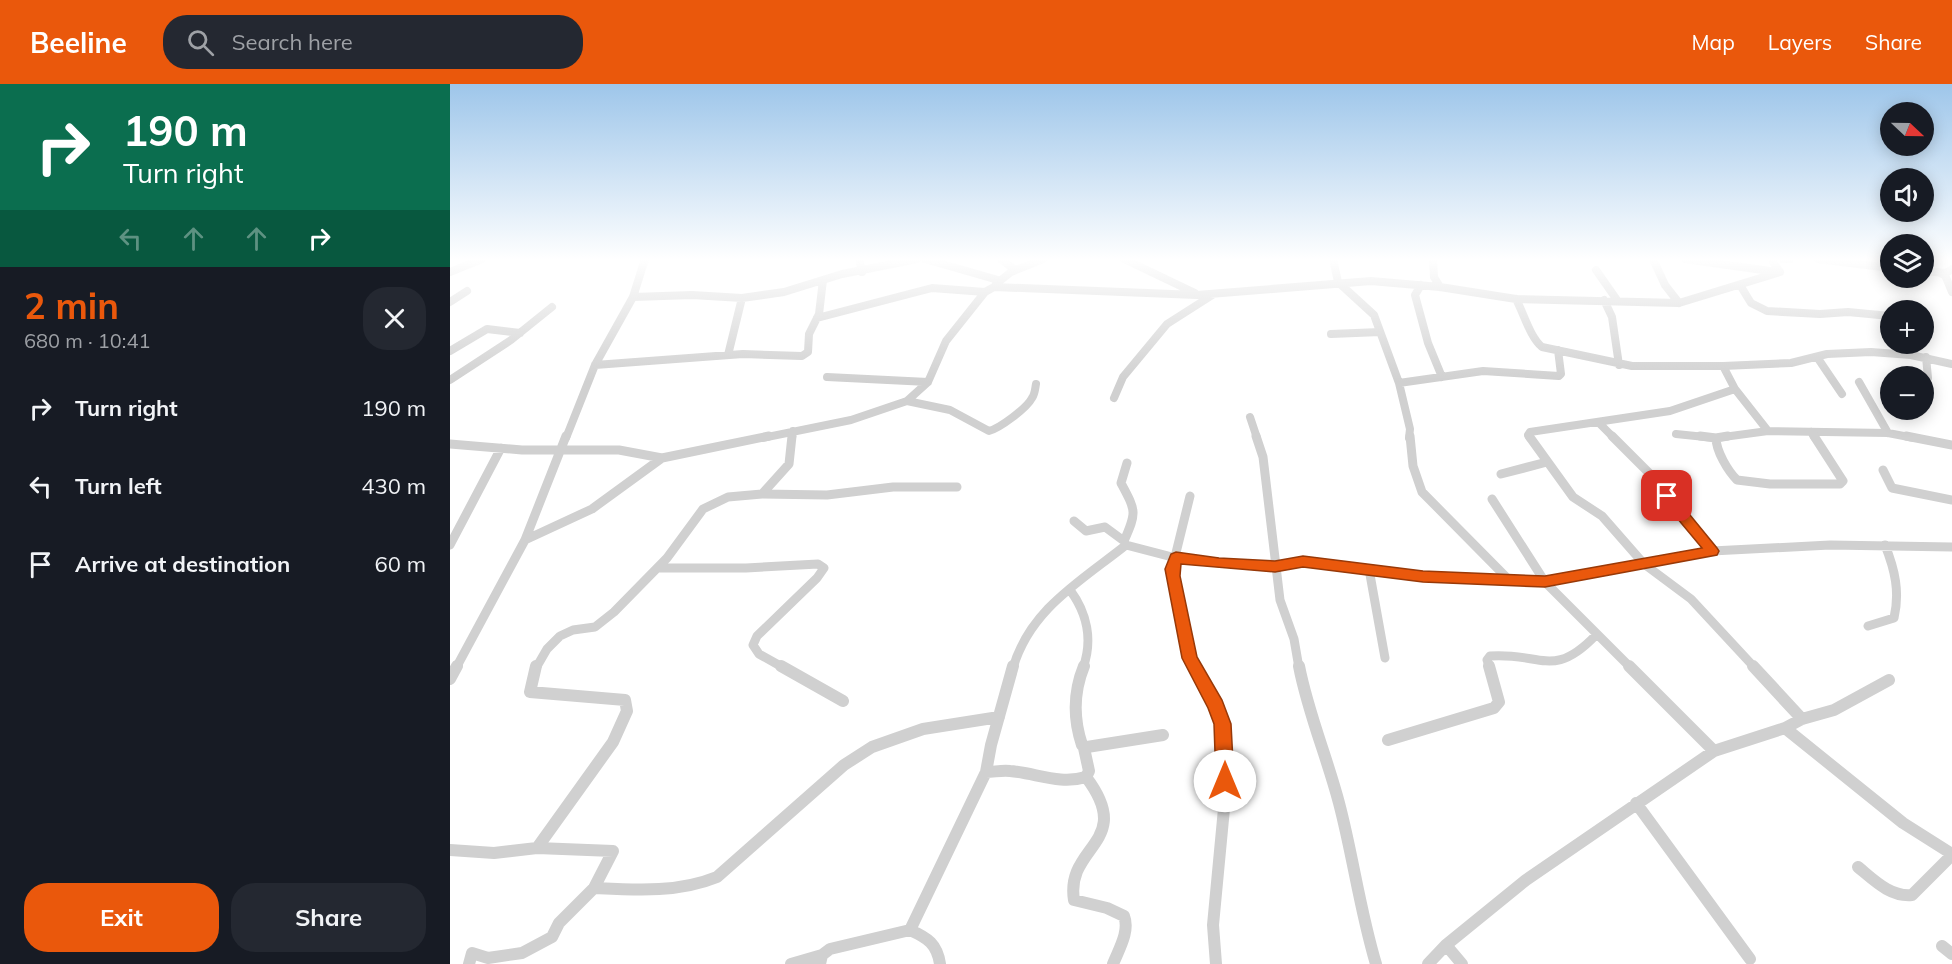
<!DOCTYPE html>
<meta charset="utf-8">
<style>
:root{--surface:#171b24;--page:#242831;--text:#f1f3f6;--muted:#9ea1a6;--accent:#ea580c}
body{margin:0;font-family:Mulish,sans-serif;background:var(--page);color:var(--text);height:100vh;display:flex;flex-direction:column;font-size:22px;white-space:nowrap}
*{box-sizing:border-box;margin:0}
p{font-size:20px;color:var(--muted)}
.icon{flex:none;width:33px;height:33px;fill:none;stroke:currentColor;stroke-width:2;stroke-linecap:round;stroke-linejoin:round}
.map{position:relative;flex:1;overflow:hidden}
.sheet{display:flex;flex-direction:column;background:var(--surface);width:450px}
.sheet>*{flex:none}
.guide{background:#0b6e4f;color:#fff;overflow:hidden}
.needle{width:39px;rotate:112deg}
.controls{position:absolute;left:1430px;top:18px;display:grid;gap:12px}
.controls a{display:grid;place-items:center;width:54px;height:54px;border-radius:50%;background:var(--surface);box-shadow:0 3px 15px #0003;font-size:30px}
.pin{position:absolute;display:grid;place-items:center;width:51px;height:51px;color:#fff;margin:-26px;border-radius:12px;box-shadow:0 3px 9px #0006}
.me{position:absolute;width:66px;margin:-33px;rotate:0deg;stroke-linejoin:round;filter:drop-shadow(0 0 4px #0008)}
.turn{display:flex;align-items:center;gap:21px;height:126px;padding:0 24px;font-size:27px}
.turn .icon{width:78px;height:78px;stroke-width:2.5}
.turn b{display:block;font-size:42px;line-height:51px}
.lanes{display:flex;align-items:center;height:57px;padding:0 24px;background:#0003;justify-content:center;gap:30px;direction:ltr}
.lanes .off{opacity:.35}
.round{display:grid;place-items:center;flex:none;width:63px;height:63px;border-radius:24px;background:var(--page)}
.headline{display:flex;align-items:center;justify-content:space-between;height:102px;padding:0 24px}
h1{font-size:36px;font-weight:700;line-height:45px;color:var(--accent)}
.primary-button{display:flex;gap:12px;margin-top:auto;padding:12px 24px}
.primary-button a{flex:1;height:69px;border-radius:24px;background:var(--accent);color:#fff;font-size:24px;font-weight:700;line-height:69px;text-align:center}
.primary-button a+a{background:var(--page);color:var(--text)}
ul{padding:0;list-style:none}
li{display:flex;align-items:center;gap:18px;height:78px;padding:0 24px}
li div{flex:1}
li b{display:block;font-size:22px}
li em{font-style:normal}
header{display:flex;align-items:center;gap:36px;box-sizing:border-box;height:84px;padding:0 30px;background:var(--accent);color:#fff}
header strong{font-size:28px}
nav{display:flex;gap:33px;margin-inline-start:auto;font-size:21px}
.search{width:420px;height:54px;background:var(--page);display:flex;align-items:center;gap:15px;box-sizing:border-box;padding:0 21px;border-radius:24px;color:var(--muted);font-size:22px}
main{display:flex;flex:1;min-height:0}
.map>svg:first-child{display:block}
</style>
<header>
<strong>Beeline</strong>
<div class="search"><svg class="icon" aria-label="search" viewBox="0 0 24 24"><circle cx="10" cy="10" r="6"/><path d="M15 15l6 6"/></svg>Search here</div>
<nav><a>Map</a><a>Layers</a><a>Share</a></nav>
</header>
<main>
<section class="sheet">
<div class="guide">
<div class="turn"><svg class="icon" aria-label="right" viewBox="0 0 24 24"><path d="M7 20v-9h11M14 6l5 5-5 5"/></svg><div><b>190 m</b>Turn right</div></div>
<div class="lanes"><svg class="icon off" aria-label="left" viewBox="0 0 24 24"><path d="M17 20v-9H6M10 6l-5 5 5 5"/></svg><svg class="icon off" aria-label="ahead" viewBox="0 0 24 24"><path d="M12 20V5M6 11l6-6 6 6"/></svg><svg class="icon off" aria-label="ahead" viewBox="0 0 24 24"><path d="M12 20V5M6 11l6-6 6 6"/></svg><svg class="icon" aria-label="right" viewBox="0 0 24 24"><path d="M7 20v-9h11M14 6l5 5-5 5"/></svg></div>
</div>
<div class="headline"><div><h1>2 min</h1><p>680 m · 10:41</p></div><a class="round"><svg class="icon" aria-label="close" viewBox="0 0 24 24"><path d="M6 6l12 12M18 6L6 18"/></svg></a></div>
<ul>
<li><svg class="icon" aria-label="right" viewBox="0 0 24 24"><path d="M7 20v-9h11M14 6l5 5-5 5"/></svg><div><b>Turn right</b></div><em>190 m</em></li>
<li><svg class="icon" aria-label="left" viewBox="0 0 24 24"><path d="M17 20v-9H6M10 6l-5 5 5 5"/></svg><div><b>Turn left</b></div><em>430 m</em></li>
<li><svg class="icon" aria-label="arrive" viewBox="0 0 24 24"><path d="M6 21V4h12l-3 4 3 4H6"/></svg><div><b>Arrive at destination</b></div><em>60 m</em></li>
</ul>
<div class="primary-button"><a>Exit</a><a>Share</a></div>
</section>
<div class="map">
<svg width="1502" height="880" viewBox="0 0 1502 880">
<rect width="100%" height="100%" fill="#fff"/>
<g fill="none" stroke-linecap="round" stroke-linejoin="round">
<path stroke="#d0d0d0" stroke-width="8" d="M409 175 412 188
M475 175 548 196
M551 175 565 186
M674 175 745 209
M883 175 888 198 924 231 949 299 960 345 959 354
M983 175 984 193 990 203
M1203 175 1215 201 1229 219
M1235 175 1327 188
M1333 175H1340
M1368 175 1440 184
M1146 186 1167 216
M1473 187 1496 189 1502 185
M0 188 32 175
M1490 189 1495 191 1502 208
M546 200 561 188 593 175
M971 201 965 211 978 259 992 293
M1290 201 1301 219 1317 227 1370 230 1398 228 1440 232
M183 213 242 211 292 214 334 208 392 190 467 175
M1066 215C1074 230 1080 253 1092 263L1182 282H1273
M1154 216 1162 233 1169 281
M0 218 17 207
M367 234 482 204 535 208
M881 250 930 248
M0 267 37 245 70 249
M278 271 292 214
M1367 273 1392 310
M1476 273 1478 294
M145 281 293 270 352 272 358 268 359 250 369 230 373 196
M377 293 478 298
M0 296 61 256 102 223
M1409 298 1438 349
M949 299 1033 287 1109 292 1111 290 1108 266
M664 314 673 293 717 240 764 210
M457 317 500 326 539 347C550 344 577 324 582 314 585 310 585 305 586 300
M800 333 807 354
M1148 338 1164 354
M1361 348 1365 354
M1226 350 1265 354
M116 354 145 281 183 213 195 175
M312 354 401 336 457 317 478 298 496 257 535 208 544 203 747 211 921 197 990 203 1066 215 1229 219 1330 188 1323 178 1324 175
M342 354 343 347
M1080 354 1078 351 1080 348 1220 327 1285 305
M1266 354 1318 347
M1464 354 1438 349 1318 347 1285 305 1273 282 1341 279 1377 270 1421 268 1461 271 1502 280"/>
<path stroke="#d0d0d0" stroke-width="9" d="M806 352 813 373 830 516 844 555 849 584
M960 352 963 382 972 408 1060 497
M1079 352 1123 413 1152 432 1194 480 1241 515 1305 584
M1162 352 1203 393 1262 467
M1250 352 1266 354
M1278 352 1266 354C1266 367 1278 387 1287 396L1320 400H1390L1393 397 1364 352
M1456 352 1502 361
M0 360 72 366H169L212 374 319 352
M1433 386 1442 404 1502 416
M1051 390 1097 378
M312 410 377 411 443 403H507
M740 412 722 485 740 574 745 584
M1042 415 1095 498 1181 584
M624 437 636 447 655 443 674 457
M75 456 142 425 212 374
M0 461 51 364
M676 461 674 457C687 428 686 427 671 399L677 379
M208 484H296L368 480 374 484 367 494 307 552 303 561 309 570 334 584
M919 485 935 574
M620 506C637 529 643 556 633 584
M1418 542 1444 534C1450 508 1445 486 1435 461
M6 584 75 456 116 352
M86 584 97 565 110 552 123 546 145 543 164 528 217 474 253 425 278 413 312 410 339 380 342 352
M563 584C580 525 631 497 676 461L726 474 769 479 825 482 853 477 973 493 1095 498 1262 467 1380 461 1502 463
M1040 584 1037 576 1040 572C1091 568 1103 596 1146 551"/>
<path stroke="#d0d0d0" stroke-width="12" d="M86 582 80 608 175 616 177 627 163 658 87 764
M331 582 393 617
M634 582C623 609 623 634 632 661L637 663 713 651
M745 582 766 621 773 640 775 714 763 841 766 880
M849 582C858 629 877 673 889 719 903 772 910 827 926 880
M1179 582 1264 667
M1303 582 1352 635
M0 595 7 582
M1335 644 1453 739 1502 770
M938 656 1044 624 1049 618 1039 582
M536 688C544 688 552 686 560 687 586 689 610 701 636 693L639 687 634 664
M636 693C686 759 615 761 624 816L657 824 674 832C680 847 669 865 663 880
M1186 719 1300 875
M0 766 44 769 87 764 163 767 144 804 109 839 102 853 72 869 38 874 22 869 19 880
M1408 783C1424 796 1440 813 1462 811L1502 771
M144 804C185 806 228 809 267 793L394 681 422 663 473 645 549 633
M460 846 536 688 541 661 563 582
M996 861 1012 880
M1492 862 1502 870
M341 880 372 871
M370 880 372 871 380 865 460 846C478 854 487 860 490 880
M978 880 996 861 1076 796 1264 667 1335 644 1352 635 1384 626 1439 596"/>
</g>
<linearGradient id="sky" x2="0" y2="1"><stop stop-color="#9ec6ea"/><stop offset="0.59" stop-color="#fff"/><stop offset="1" stop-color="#fff" stop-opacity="0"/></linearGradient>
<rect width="1502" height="298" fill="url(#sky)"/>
<path fill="#ea580c" stroke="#983908" stroke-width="1.5" d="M1217 408 1222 409 1267 464 1269 467 1267 471 1095 503 973 498 853 483 825 488 731 480 730 492 747 573 772 616 781 640 784 697 781 703 775 705 769 703 766 697 764 640 758 624 732 574 715 485 721 470 726 468 769 474 825 477 853 472 973 487 1095 492 1252 464 1212 416 1210 412Z"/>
</svg>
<div class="controls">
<a><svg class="needle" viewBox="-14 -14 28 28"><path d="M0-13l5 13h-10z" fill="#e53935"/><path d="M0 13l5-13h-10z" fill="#9ea1a6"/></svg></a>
<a><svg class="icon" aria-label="sound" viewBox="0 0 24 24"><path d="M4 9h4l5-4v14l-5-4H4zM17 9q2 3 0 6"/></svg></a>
<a><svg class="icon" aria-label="layers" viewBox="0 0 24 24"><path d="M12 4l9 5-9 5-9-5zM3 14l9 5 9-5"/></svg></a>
<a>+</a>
<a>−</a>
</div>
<div class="pin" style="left:1217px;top:412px;background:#d93025"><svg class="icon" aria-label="arrive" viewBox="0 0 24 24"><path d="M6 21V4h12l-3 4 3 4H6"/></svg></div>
<svg class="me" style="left:775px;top:697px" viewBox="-20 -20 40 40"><circle r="19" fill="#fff"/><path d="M0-13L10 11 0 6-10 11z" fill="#ea580c"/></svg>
</div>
</main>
